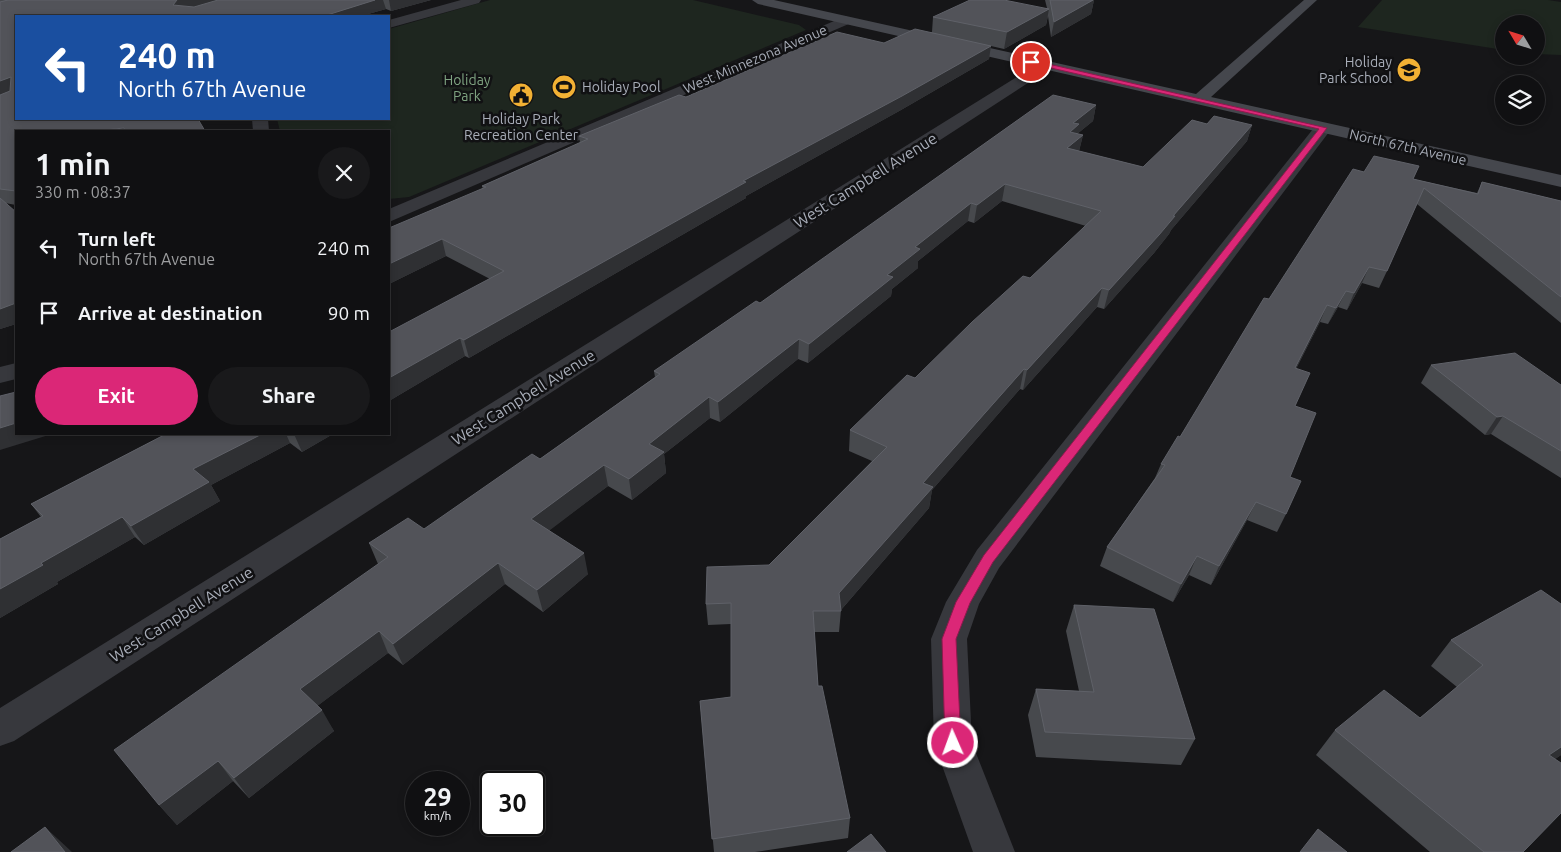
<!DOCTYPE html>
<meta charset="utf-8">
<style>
:root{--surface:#101012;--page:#19191b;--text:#f1f3f6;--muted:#9c9d9f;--line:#303032;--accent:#db2777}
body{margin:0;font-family:Ubuntu,sans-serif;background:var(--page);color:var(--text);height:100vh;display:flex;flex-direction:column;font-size:19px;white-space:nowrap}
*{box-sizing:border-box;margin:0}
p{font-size:16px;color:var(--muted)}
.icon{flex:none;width:28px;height:28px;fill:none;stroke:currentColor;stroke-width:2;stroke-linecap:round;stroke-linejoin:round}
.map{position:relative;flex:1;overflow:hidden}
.panel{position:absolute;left:15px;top:130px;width:375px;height:305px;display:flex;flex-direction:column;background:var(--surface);border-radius:0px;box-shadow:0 2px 8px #0003,0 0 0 1px var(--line)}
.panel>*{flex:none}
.top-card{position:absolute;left:15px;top:15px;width:375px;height:105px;border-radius:0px;box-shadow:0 2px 8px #0003,0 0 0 1px var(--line);background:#1a4fa0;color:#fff;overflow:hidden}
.needle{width:32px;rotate:308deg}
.fabs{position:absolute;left:1495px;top:15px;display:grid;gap:10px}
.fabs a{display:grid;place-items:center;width:50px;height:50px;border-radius:50%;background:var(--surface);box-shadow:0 2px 8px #0003,0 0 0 1px var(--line);font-size:25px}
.speed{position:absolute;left:405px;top:771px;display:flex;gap:10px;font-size:25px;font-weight:700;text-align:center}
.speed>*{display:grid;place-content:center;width:65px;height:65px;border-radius:50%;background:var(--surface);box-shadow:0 2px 8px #0003,0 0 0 1px var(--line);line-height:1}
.speed small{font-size:12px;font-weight:400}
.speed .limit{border:2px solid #111;border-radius:8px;background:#fff;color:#111}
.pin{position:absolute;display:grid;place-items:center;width:42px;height:42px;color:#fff;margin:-21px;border:2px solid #fff;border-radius:50%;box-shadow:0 1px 5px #0007}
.me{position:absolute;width:55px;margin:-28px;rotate:358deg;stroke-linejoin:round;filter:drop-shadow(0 0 4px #0008)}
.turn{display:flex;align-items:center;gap:18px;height:105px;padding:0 20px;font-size:22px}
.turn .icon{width:65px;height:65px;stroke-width:2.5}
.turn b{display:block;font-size:35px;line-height:42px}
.round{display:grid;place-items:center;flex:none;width:52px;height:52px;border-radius:26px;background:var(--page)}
.headline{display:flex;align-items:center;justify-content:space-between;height:85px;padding:0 20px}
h1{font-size:30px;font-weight:700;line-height:38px}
.action{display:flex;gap:10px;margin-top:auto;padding:10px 20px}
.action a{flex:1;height:58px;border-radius:30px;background:var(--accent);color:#fff;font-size:20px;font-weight:700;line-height:58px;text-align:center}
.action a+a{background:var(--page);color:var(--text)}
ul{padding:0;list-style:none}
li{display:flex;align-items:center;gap:15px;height:65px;padding:0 20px}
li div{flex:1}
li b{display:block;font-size:19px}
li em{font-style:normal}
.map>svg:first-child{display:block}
</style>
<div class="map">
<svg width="1561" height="852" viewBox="0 0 1561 852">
<rect width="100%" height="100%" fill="#161618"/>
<path fill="#1e261f" d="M490 0H693L799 25 806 30 409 197 389 199V131H280L277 119H389V29Z
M1382 0H1548L1561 2V55L1536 54V24H1504V50L1358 27Z"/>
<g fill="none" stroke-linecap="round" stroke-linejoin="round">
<path fill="#37383d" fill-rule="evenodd" d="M461 0H481L479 3 389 28V20Z
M846 16 852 20 851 23 389 222V209Z
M1046 61 1051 62 1053 65 1051 68 14 741 0 746V708L1041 62Z
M252 119H268L269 131H253Z
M1323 123 1329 124 1331 128 1329 132 999 568 979 604 967 639 972 743 1015 852H973L934 743 931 639 946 602 977 550 1317 124Z
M16 363V379L0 383V367Z"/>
<path fill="#45474d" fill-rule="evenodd" d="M752 0H774L1196 94 1304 0H1317L1211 97 1561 175V187L758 4Z"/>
</g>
<path fill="#47494d" d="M0 0H431L391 11 386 9 361 16H16V205L5 203 16 212V324L0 329Z
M1045 0H1094L1091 14 1051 37 1048 16 1046 25 1004 49 991 46 989 59 901 110 746 196V198L469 358 465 356 389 401 490 279 446 256 389 284 483 189 482 186 580 143 579 136 686 97 884 43 932 32 933 17 1047 8Z
M1096 105 1093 121 1077 134 1083 135 1079 151 1143 167 1207 124 1252 125 1247 141 1171 230 1169 234 1154 253 1104 309 1097 307 1023 390 1020 389 932 490 929 508 841 610 839 632H814L818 686 850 818 848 838 755 852H714L700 701 731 697V624L708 625 706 604 769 565 872 461 849 451 850 430 915 378 1030 278 1086 226 1002 201 974 223 968 221 918 261V268L892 289 891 296 808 363 798 359 720 422 710 418 664 454 666 473 632 500 608 486 549 530 588 574 543 612 505 584 403 665 388 653 317 706 334 731 249 798 233 781 177 825 159 805 378 564 369 543 424 529 540 459 655 377 654 371 760 303Z
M1419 166 1413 179 1477 193 1482 182 1561 201V323L1417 204 1387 271 1379 288 1362 283 1347 310 1338 307 1328 324 1320 322 1296 369 1295 406 1290 477 1286 514 1277 532 1247 520 1211 585 1189 575 1173 602 1100 566 1107 547 1155 478 1161 464 1180 437 1269 299 1364 172Z
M1431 365 1561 385V478L1491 434 1485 435 1421 383Z
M166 434H333L302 452 290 443 211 485 220 501 144 545 135 537 57 582 58 584 0 618V539L41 517 31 504Z
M1561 604V755L1555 759 1523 852H1430L1316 755 1335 730 1420 718 1457 687 1431 666 1451 640Z
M1074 605 1195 739 1181 765 1036 757 1028 715 1036 689 1079 691 1066 631Z"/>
<path fill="#2f3033" d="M176 0H219L177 16 173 5Z
M375 0H383L386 9 361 16H324Z
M389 0H431L391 11Z
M1094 0 1091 14 1051 37 1054 22Z
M1049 9 1046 25 1004 49 1007 32Z
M991 46 989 59 901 110 746 196V198L469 358 464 340 743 181Z
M11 77 16 88 0 97V81Z
M1096 105 1093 121 1077 134 1070 132 1073 123Z
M1252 125 1247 141 1171 230 1169 234 1154 253 1104 309 1109 290Z
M124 128 125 131H95Z
M1083 135 1079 151 1067 148Z
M1005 184 1002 201 974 223 977 205Z
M971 203 968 221 918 261V268L892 289 891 296 808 363 809 344 887 275 915 247Z
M442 239 446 256 389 284V264Z
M1369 267 1362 283 1347 310 1354 293Z
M1102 288 1097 307 1023 390 1027 370Z
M1346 291 1338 307 1328 324 1336 308Z
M16 303V324L0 329V309Z
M1327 305 1320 322 1287 386 1295 368Z
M460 338 465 356 389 401V378Z
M799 339 798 359 720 422 718 402Z
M1024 369 1020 389 932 490 929 508 840 611 839 593 923 483Z
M709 397 710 418 664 454 666 473 632 500 629 479 649 444Z
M1503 416 1491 434 1485 435 1497 417Z
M16 423V434H52L0 450V428Z
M262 434H286L290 443 211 485 220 501 144 545 131 526 193 469Z
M294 434H333L302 452Z
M604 465 608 486 537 540 531 519Z
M1256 502 1247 520 1211 585 1219 566Z
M122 517 135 537 57 582 58 584 0 618V589L41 563Z
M584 553 588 574 543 612 537 590Z
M1197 556 1189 575 1173 602 1181 584Z
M498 563 505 584 403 665 393 644Z
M379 631 388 653 312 710 300 689Z
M322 710 334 731 249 798 234 778Z
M1561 747V755L1523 780 1549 755Z
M218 761 233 781 177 825 159 805Z
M45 827 72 852H65Z"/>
<path fill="#525359" stroke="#5f6168" d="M8 0H177L173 5 194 7 218 0H375L324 16H16V119H198L205 131H125L124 128 95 131H16V191L0 189V95L10 91 11 77 0 81V2Z
M970 0H1004L1049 9 1007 32 933 17Z
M1050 0H1093L1054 22Z
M915 29 991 46 902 96 743 181 746 182 464 340 460 338 389 378V332L504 271 442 239 389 264V228L486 187 482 186 588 139 579 136 679 95 686 97 837 32 884 43Z
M1053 95 1096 105 1073 123 1079 124 1070 132 1083 135 1067 148 1143 167 1192 120 1207 124 1214 116 1252 125 1173 216H1175L1159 235 1109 290 1102 288 1027 370 1024 369 923 483 933 487 839 593 841 611H813L818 686H822L850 818 712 839 700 701 731 697V603L706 604 707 567 769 565 887 447 850 430 907 375 915 378 972 322 1023 276 1030 278 1101 211 1005 184 977 205 971 203 915 247 920 249 887 275 893 277 809 344 799 339 718 402 709 397 649 444 664 452 629 479 604 465 531 519 584 553 537 590 498 563 393 644 379 631 300 689 322 710 234 778 218 761 159 805 114 750 388 557 369 543 408 518 424 529 532 454 540 459 660 374 654 371 756 301 760 303Z
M1374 156 1419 166 1413 179 1478 194 1482 182 1561 201V297L1424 188 1387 271 1369 267 1354 293 1346 291 1336 308 1327 305 1295 368 1310 373 1295 406 1316 413 1290 477 1301 481 1286 514 1256 502 1219 566 1197 556 1181 584 1107 547 1165 465 1161 464 1178 436 1180 437 1264 298 1269 299 1353 169 1364 172Z
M0 198 16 212V303L0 309Z
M1515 353 1561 385V451L1503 416 1497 417 1431 365Z
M16 392V423L0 428V396Z
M166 434H262L193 469 209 482 131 526 122 517 41 563 43 565 0 589V539L43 516 31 504Z
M1541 590 1561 604V747L1549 755 1561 763V813L1523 852H1484L1335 730 1384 690 1420 718 1483 665 1451 640Z
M1074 605 1154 609 1195 739 1045 732 1036 689 1094 692Z
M45 827 65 852H11Z
M1318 829 1347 852H1300Z
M871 834 886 852H847Z"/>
<path fill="#db2777" stroke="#8e194d" d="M1031 60 1327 128 993 562 970 603 956 639 961 743 959 748 953 750 947 748 945 743 942 639 956 602 984 555 1319 129 1029 63Z"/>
<defs>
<symbol id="school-disc" viewBox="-11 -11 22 22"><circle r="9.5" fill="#f2b134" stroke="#111113"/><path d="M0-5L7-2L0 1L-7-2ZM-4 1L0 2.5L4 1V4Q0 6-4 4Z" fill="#111"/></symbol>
<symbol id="stadium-disc" viewBox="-11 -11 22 22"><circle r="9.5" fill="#f2b134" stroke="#111113"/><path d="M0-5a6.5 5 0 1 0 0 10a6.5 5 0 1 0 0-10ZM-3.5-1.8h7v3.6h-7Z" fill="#111"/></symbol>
<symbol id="civic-disc" viewBox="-11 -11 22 22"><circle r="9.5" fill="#f2b134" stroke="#111113"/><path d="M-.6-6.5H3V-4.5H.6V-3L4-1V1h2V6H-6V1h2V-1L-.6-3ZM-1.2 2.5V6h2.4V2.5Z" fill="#111"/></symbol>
</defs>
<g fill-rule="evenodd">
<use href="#school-disc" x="1395" y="56" width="28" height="28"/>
<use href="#stadium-disc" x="550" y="73" width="28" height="28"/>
<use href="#civic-disc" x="507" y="81" width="28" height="28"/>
</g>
<g text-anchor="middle" stroke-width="5" stroke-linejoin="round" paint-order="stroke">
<g font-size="14" fill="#a8adb8" stroke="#111113">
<text transform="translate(755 59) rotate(-23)" y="5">West Minnezona Avenue</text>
<text transform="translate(1408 147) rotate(13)" y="5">North 67th Avenue</text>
</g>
<g font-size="14" fill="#a8adb8" stroke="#111113" text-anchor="end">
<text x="1392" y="67">Holiday<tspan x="1392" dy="16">Park School</tspan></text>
<text x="582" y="92" text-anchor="start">Holiday Pool</text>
<text x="521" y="124" text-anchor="middle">Holiday Park<tspan x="521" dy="16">Recreation Center</tspan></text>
</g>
<g font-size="14" fill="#7fa381" stroke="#111113">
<text x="467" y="85">Holiday<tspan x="467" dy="16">Park</tspan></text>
</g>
<g font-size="16" fill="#a8adb8" stroke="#111113">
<text transform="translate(865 180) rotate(-32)" y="6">West Campbell Avenue</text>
<text transform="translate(523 397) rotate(-32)" y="6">West Campbell Avenue</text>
<text transform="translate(181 614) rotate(-32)" y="6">West Campbell Avenue</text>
</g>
</g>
</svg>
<div class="fabs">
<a><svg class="needle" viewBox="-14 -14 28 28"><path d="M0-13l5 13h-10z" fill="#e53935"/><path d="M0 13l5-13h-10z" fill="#9c9d9f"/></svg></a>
<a><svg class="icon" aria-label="layers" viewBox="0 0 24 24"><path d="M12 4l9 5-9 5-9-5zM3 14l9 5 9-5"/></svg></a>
</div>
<div class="speed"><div>29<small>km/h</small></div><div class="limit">30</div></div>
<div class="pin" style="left:1031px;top:62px;background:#d93025"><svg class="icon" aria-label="arrive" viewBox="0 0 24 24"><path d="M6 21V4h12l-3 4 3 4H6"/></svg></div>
<svg class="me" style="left:953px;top:743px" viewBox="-20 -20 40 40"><circle r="17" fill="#db2777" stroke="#fff" stroke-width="3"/><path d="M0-11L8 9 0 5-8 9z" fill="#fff"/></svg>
<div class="top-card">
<div class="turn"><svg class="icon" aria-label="left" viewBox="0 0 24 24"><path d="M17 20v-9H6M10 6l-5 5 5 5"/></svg><div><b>240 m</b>North 67th Avenue</div></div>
</div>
<section class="panel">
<div class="headline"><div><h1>1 min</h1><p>330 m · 08:37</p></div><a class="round"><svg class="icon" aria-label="close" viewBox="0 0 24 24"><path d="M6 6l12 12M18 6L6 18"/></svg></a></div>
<ul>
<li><svg class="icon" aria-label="left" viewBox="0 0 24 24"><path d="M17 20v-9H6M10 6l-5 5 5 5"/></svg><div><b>Turn left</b><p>North 67th Avenue</p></div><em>240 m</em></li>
<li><svg class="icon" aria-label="arrive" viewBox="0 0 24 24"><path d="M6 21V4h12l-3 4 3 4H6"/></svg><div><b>Arrive at destination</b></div><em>90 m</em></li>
</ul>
<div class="action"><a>Exit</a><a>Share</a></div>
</section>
</div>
